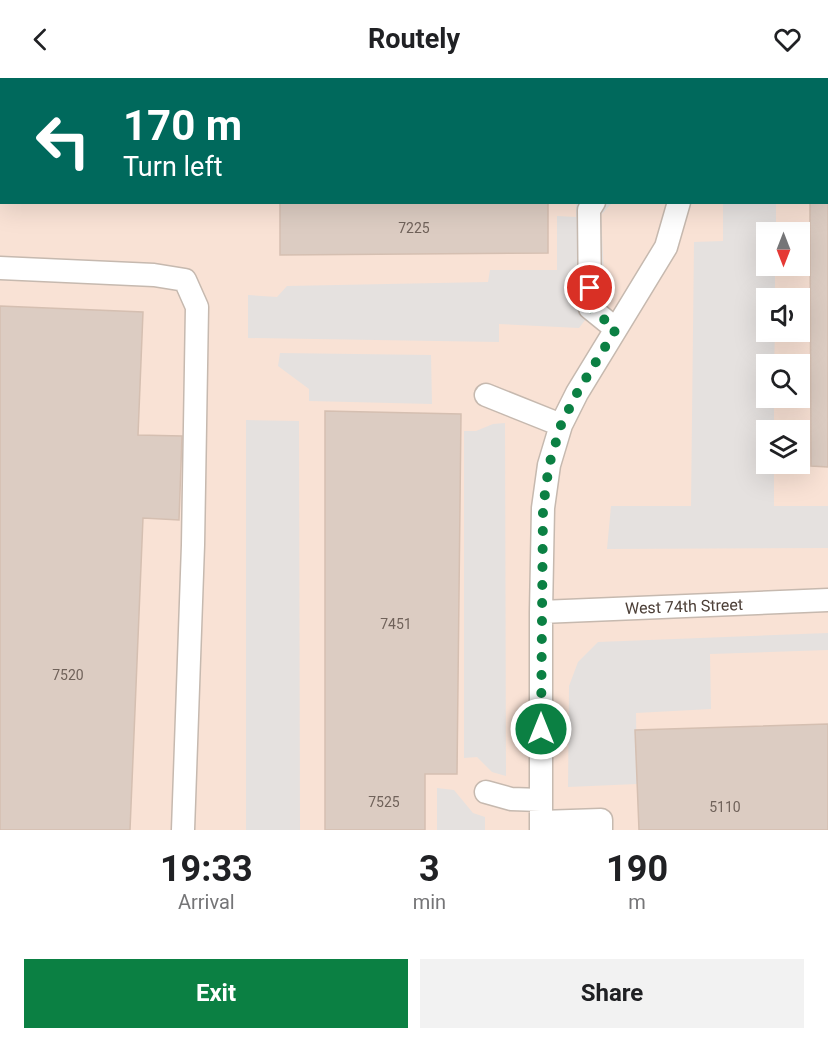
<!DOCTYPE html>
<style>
:root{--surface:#fff;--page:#f2f2f2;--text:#202124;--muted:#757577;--accent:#0b8043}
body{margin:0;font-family:Roboto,sans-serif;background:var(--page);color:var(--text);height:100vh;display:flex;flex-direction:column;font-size:22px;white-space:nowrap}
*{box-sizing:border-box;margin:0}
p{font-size:20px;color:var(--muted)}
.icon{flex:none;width:33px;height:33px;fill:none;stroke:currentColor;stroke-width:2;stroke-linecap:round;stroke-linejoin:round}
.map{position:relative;height:752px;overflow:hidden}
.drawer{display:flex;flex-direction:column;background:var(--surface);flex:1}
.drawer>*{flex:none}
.hud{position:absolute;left:0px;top:0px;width:828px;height:126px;box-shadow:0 6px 24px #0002;background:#00695c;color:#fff;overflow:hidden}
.needle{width:39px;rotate:180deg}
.tools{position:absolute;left:756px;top:144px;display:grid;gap:12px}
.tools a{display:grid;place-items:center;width:54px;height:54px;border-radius:0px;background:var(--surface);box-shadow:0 6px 24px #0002;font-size:30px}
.pin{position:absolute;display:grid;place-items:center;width:51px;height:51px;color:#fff;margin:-26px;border:3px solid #fff;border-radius:50%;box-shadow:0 2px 6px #0007}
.me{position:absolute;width:66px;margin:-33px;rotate:0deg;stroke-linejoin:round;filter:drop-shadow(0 0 4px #0008)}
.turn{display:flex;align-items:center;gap:21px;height:126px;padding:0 24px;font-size:27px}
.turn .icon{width:78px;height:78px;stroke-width:2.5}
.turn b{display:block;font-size:42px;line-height:51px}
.eta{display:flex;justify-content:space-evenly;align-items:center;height:102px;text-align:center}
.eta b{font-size:36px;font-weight:700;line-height:42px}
.button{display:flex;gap:12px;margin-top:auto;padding:12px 24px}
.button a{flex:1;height:69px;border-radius:0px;background:var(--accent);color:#fff;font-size:24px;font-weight:700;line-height:69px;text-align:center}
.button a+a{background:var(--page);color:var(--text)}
header{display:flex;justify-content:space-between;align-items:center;height:78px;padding:0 24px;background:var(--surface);font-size:27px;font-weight:700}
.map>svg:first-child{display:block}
</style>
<header><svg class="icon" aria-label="back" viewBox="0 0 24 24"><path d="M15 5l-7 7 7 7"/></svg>Routely<svg class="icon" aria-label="heart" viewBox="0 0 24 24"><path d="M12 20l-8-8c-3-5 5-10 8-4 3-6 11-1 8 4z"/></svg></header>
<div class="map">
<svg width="828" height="752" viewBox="0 0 828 752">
<rect width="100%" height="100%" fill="#f7f0eb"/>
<path fill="#f9e2d5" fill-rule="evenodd" d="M0 0H828V752H0ZM2 2H826V124H2ZM766 154H800V188H766ZM766 220H800V254H766ZM766 286H800V320H766ZM766 352H800V386H766Z"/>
<path fill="#e5e1df" d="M576 125H612L601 137 605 216 579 250 499 246V264L248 260V217L277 219 287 208 488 204 490 192H557V138L576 139Z
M723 125H776V154H766V188H775V220H766V254H775L774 286H766V320H774V352H766V386H774V428H828V470L607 471 611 428H691L694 164 723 163Z
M280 275 431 277 432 326 309 323V311L278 288Z
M246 342 299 343 300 752H246Z
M505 345 506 698 492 694 477 679 464 680V353H476L493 346Z
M828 555V572L710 576 711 631 636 635 637 706 568 709 569 608 578 584 598 564Z
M437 710 454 712 473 735 485 739V752H437Z"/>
<path fill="#dcccc2" stroke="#d5bfb1" stroke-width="1.5" d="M16 0H80V2H16Z
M133 0H193V2H133Z
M280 0H547V2H280Z
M810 0H828V389L811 388 810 124H826V2Z
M280 124H548V175L280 177Z
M0 228 143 234 138 357 182 358 179 442 143 440 130 752H0Z
M325 333 461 336 457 696H425V752H325Z
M828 646V752H639L635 652Z"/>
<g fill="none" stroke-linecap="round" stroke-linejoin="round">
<defs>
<path id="minor" d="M611 0V2
M684 2V0
M594 124 589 132 590 230 616 251
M0 190 154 197 185 202 197 229 193 467 183 752
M486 317 561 347
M541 534 828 522
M486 714 511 721 541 722
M541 744 601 742V752
M541 752V534L543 430 549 387 561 347 577 315 666 169 679 124"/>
</defs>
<use href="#minor" stroke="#c6b9af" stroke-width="25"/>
<use href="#minor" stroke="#fff" stroke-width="22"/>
</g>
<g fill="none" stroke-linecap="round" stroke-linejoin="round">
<path stroke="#0b8043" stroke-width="10" stroke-dasharray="0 18" d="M541 651 543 430 549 387 561 347 577 315 616 251 590 230V210"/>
</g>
<g text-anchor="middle" stroke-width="4.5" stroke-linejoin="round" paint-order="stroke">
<g font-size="14" fill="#70625a">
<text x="414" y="155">7225</text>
<text x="396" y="551">7451</text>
<text x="68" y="602">7520</text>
<text x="384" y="729">7525</text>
<text x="725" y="734">5110</text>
</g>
<g font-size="16" fill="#4c3f37" stroke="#fff">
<text transform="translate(684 528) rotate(-2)" y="6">West 74th Street</text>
</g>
</g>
</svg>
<div class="tools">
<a><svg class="needle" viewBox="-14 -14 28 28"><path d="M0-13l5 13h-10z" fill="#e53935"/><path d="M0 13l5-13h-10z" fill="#757577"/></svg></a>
<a><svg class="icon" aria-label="sound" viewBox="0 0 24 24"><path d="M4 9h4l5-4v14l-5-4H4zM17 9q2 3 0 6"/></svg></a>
<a><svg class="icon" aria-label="search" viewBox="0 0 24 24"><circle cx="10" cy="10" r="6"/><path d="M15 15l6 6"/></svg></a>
<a><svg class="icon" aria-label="layers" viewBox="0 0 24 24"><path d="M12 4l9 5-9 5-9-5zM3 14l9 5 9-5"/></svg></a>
</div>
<div class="pin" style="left:590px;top:210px;background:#d93025"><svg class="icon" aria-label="arrive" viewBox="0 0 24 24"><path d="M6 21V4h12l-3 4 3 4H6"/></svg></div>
<svg class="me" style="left:541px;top:651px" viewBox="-20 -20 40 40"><circle r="17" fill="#0b8043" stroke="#fff" stroke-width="3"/><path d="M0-11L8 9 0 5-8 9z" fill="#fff"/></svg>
<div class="hud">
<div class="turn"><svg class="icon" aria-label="left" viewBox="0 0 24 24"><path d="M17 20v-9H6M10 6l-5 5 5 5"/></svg><div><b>170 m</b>Turn left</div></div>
</div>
</div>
<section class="drawer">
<div class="eta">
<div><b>19:33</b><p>Arrival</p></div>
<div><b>3</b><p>min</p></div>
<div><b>190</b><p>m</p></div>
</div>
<div class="button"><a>Exit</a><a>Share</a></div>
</section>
